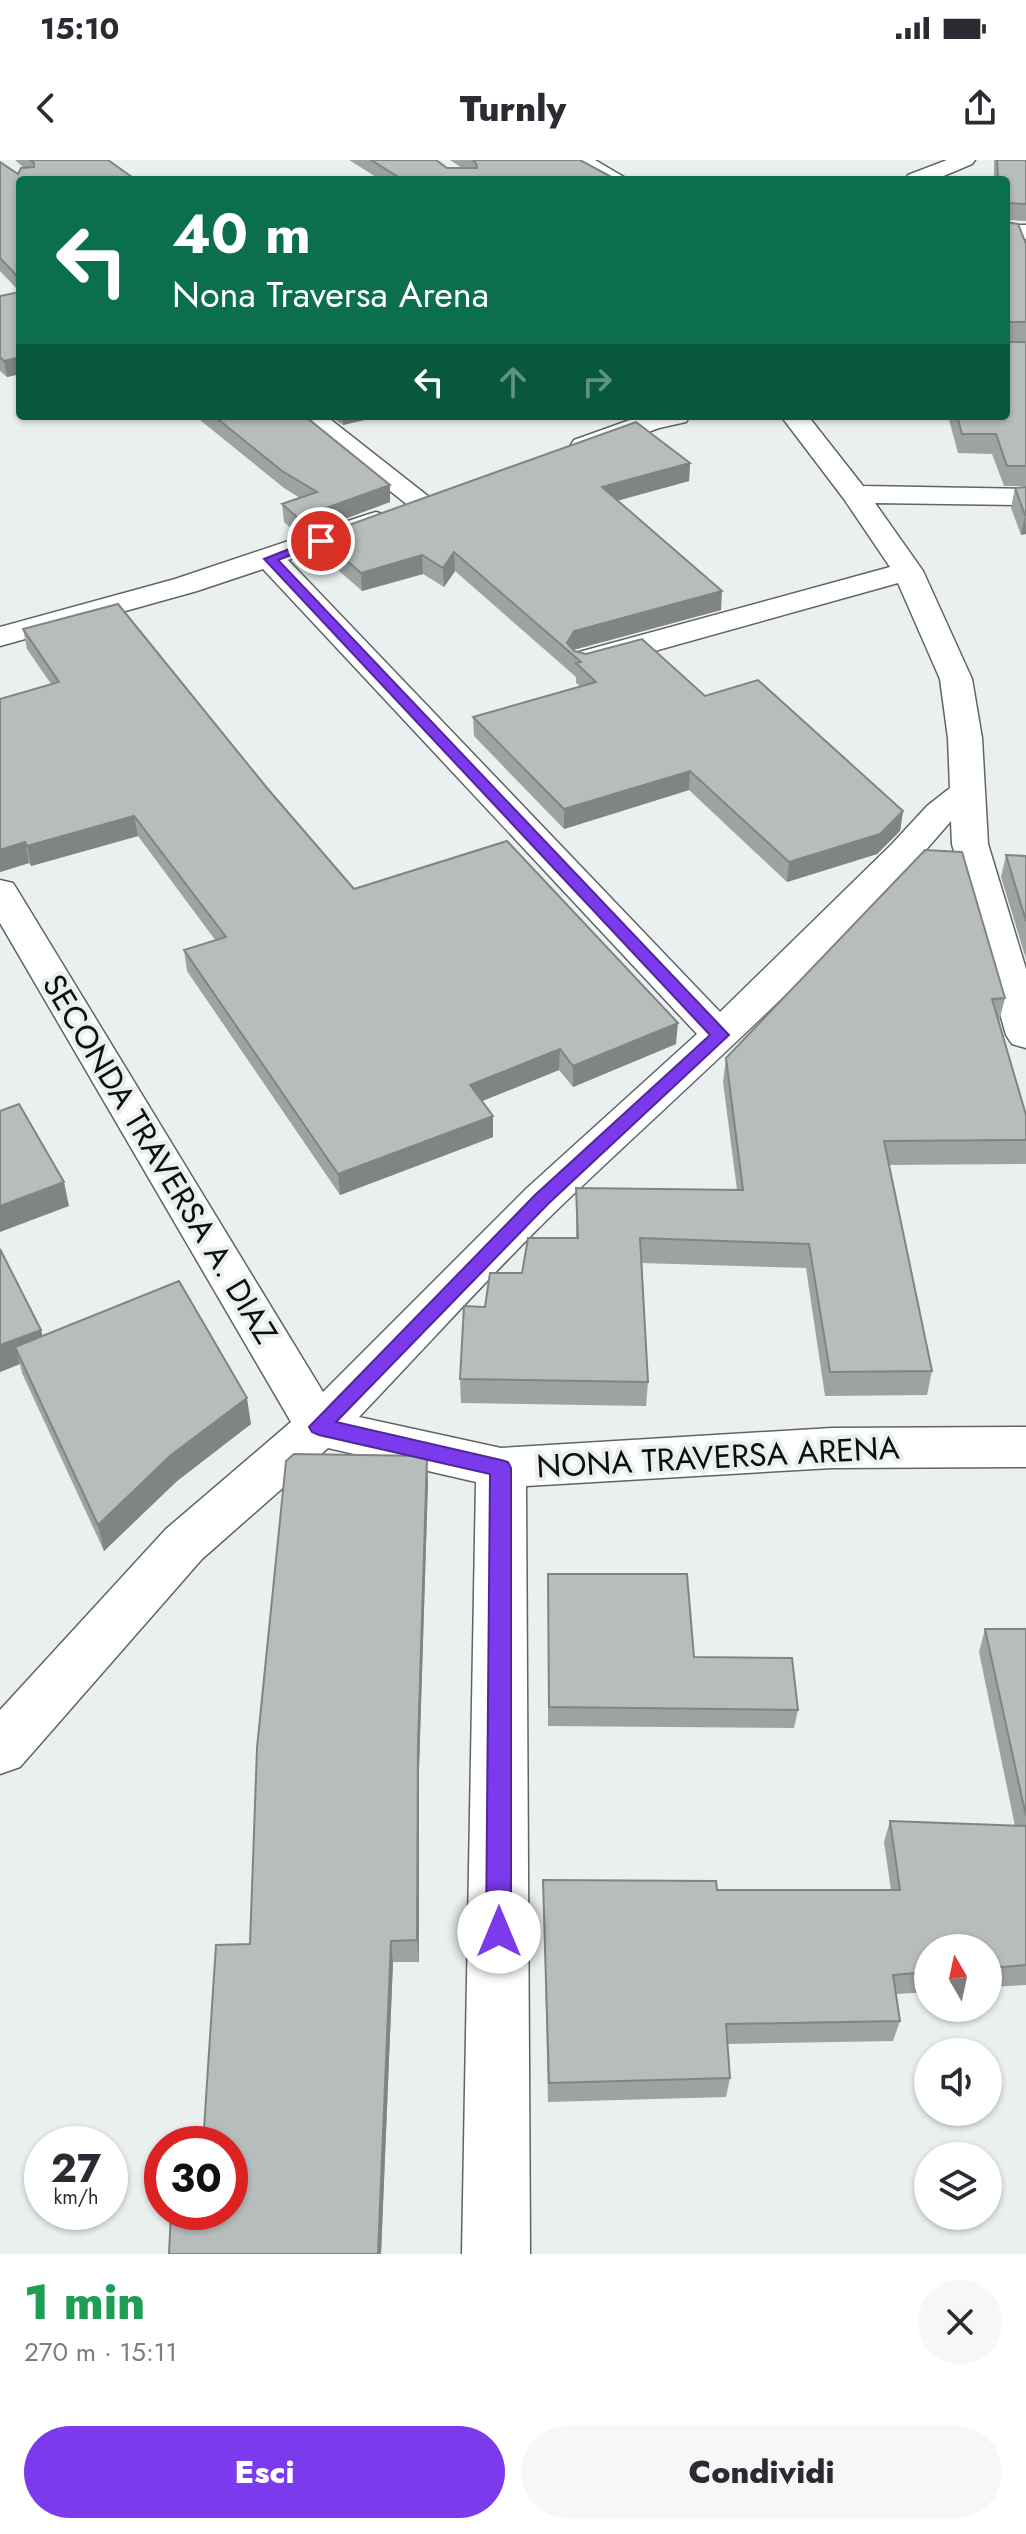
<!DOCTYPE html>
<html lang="it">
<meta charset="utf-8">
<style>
:root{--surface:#fff;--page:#f7f7f7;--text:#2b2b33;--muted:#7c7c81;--accent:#7c3aed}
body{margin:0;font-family:Jost,sans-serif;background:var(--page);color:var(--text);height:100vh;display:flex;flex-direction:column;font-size:30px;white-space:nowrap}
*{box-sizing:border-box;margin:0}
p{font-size:26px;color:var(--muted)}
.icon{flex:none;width:44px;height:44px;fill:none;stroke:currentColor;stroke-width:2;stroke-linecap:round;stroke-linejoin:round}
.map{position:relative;height:2094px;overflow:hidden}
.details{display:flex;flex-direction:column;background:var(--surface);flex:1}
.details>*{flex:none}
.banner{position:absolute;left:16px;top:16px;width:994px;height:244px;border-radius:8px;box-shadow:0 2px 6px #0004;background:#0b6e4f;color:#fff;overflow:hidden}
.needle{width:52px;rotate:351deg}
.controls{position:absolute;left:914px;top:1774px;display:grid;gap:16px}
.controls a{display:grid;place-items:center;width:88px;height:88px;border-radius:50%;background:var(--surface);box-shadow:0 2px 6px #0004;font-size:40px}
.speed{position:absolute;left:24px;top:1966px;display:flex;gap:16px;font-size:40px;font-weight:700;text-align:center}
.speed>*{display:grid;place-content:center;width:104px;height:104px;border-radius:50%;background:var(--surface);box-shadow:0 2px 6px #0004;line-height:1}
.speed small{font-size:20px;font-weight:400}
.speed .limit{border:12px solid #d22;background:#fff;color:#111}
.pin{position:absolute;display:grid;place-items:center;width:68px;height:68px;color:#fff;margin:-34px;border:4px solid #fff;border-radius:50%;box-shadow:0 2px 8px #0007}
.me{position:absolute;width:88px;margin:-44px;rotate:0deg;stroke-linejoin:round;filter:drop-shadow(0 0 6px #0008)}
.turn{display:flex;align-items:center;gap:28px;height:168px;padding:0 24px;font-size:36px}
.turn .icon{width:104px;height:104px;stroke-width:2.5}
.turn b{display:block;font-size:56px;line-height:68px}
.lanes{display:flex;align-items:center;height:76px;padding:0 24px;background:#0003;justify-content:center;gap:40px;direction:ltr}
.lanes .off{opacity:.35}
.round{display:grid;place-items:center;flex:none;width:84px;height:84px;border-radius:42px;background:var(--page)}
.headline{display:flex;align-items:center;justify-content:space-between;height:136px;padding:0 24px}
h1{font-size:48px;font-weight:800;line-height:60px;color:#1e9e55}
.button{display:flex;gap:16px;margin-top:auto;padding:16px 24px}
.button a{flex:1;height:92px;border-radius:48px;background:var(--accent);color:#fff;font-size:32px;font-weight:800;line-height:92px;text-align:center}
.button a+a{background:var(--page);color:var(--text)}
.status{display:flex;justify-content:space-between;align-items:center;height:56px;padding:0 40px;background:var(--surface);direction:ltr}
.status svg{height:22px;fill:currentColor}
header{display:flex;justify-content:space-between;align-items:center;height:104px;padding:0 24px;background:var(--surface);font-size:36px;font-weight:800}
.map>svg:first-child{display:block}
</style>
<div class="status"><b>15:10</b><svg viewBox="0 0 49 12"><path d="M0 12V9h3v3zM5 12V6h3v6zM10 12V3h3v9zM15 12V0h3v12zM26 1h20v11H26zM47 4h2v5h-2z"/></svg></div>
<header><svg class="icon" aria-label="back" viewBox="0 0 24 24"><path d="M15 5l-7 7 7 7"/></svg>Turnly<svg class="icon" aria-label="share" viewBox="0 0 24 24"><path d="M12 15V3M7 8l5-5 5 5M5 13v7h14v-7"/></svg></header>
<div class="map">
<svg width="1026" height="2094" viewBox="0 0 1026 2094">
<rect width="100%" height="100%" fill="#eaeff0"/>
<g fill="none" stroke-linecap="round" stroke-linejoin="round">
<defs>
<path id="minor" d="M569 0H595L629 20H602Z
M947 0H975L972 4 934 20H905L908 15Z
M1006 65H1026V79H1006Z
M296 256H326L438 344 434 350 424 353 414 350Z
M641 256H690L686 262 659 268 594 292H574L570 286 574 280Z
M781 256H808L863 326 1026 329V345L875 343 923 411 972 519 982 578 988 684 1026 809V888L1012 884 1006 875 952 684 951 661C832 800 692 921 560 1047 491 1114 426 1187 359 1257L501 1288 832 1268 1026 1267V1307L832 1308 526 1326 530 2094H462L476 1322 328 1288 202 1399 20 1607 0 1614V1550L166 1369 291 1262 0 763V720L13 723 18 731 323 1232 527 1028 697 874 263 409 197 431 0 486V467L175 419 366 355 376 352 386 355 390 361 386 367 288 400 720 852 892 684 927 646 950 628 948 578 940 519 898 423 590 509 579 506 574 499 579 492 890 407 844 339Z"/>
</defs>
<use href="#minor" stroke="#606466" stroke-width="3"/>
<use href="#minor" fill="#fff" fill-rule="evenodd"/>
</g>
<path fill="#9da2a3" d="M15 0H108L20 20V214L7 217 0 211V136L20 132 0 111V2L18 14 24 8Z
M349 0H436L447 8H462L450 0H580L617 20H381Z
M994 0H1026V61L1006 60 994 18Z
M1006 62 1026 84V181H1007V182H1026V326H1004L992 294 958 293 948 256H1006Z
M195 256H311V261L390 342 299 376 284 362 282 344 300 338 284 328Z
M330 256H382L343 265Z
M690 303 689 321 617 341 721 450 573 490 705 536 903 651 900 671 877 694 787 722 689 630 564 669 474 576 473 557 580 526 576 523V517L455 411 444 427 423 414 362 431 320 394 318 376Z
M1026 327V374L1021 375 1011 348 1015 328Z
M23 469 267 628 354 729 676 884 573 927 559 910 482 941 493 977 340 1035 187 811 184 790 216 781 138 676 31 706 29 703 0 712V539L51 524 27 489Z
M925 690 1005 838 999 862 1026 955V1004L889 1005 932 1211 927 1235 825 1236 806 1108 642 1103 648 1222 646 1246 461 1243 460 1219 485 1147 522 1113 576 1078V1028L737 1030 723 922 726 898Z
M1006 695 1026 696V799L1001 717Z
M0 1089 41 1170 42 1176 251 1264 177 1321 104 1391 22 1213 20 1204 0 1212Z
M428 1321 419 1609V1802H393L381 2094H169L230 2052 250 1784Z
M548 1433 694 1497 798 1550 794 1568 548 1566Z
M985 1469H1026V1825L988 1827V1788H928V1832L896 1834 900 1861 893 1881 727 1884 730 1918 726 1937 548 1942 543 1720 717 1730H891L884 1682 890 1661 1015 1666 979 1492Z"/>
<path fill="#808484" d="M20 197V214L7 217 4 201Z
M343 256H382L343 265Z
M690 303 689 321 601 345 602 327Z
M390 325V342L299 376 298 358Z
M1025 355 1026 374 1021 375Z
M454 392 455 411 444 427 443 408Z
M422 395 423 414 362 431 361 413Z
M722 431 721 450 573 490 567 483 574 471Z
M690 611 689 630 564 669V649Z
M903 651 900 671 877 694 787 722 789 702Z
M134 656 138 676 31 706 27 686Z
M25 682 29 703 0 712V690Z
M678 863 676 884 573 927V906Z
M560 889 559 910 470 946V925Z
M493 956V977L340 1035 338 1014Z
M64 1022 69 1046 0 1072V1046Z
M41 1170 47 1194 15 1187 20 1204 0 1212V1185Z
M247 1238 251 1264 177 1321 104 1391 98 1365 171 1295Z
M427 1296 428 1321 419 1609V1802L417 1780 418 1586Z
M391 1781 393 1802 381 2094H378Z"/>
<path fill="#b7bcbd" stroke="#808484" stroke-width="2" d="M30 0H108L136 20H20V119L0 98V2L18 14 21 8 34 7V3Z
M371 0H436L447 8H477L476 3 472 0H580L617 20H403Z
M997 0H1026V44L1009 43 1006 61V20H950V17L998 18Z
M1006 62 1018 64 1026 84V162H1007V182H1026V306H1007L996 274H962L957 256H1006Z
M20 132V197L4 201 0 197V136Z
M214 256H309L306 257 390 325 298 358 282 344 317 332 282 311Z
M636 262 690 303 602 327 722 431 574 471 567 483 574 491 586 494 642 479 705 536 758 520 903 651 880 674 789 702 690 611 564 649 473 557 596 522 576 503 581 502 454 392 443 408 422 395 361 413 318 376Z
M1026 327V355H1025L1015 328Z
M118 444 267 628 354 729 507 681 678 863 573 906 560 889 470 925 493 956 338 1014 184 790 226 777 134 656 27 686 25 682 0 690V539L59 522 23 469Z
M925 690 962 692 1005 838 992 839 1026 955V980L884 981 932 1211 830 1212 809 1084 640 1078 648 1222 460 1219 464 1146 485 1147 490 1113H522L528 1078H578L576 1028 743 1030 726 898Z
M1006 695 1026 696V761Z
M19 944 64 1022 0 1046V951Z
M0 1089 41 1170 0 1185Z
M179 1121 247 1238 171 1295 98 1365 15 1187Z
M294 1294 427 1296 418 1586 417 1780 391 1781 378 2094H169L171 2052H230V1984H203L216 1785 250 1784 257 1588 286 1301Z
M548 1414H687L694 1497 792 1498 798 1550 549 1547Z
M985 1469H1026V1656Z
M890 1661 1026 1666V1805L988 1808V1788H928V1812L893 1815 900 1861 726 1864 730 1918 549 1923 543 1720 716 1721 717 1730H900Z"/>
<path fill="#7c3aed" stroke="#51269a" stroke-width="2" d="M317 378 327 381 278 400 729 875 548 1044 336 1262 501 1300 508 1302 511 1308V1772L507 1780 499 1784 490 1780 486 1772 490 1314 319 1275 312 1272 309 1267 535 1035 710 875 264 399Z"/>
<g text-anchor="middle" stroke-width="8" stroke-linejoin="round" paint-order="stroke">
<g font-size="32" fill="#0d0e0f" stroke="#eaeff0">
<text transform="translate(160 999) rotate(59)" y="11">SECONDA TRAVERSA A. DIAZ</text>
<text transform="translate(718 1297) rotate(-3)" y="11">NONA TRAVERSA ARENA</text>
</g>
</g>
</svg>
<div class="controls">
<a><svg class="needle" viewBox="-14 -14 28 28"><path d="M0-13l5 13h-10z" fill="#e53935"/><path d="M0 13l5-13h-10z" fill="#7c7c81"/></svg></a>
<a><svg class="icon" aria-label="sound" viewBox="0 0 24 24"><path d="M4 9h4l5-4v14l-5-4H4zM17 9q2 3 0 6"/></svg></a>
<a><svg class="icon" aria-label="layers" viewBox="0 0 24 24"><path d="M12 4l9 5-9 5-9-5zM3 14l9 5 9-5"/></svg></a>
</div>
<div class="speed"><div>27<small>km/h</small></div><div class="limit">30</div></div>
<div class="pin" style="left:321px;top:381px;background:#d93025"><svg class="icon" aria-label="arrive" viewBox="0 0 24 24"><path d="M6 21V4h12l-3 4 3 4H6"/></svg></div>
<svg class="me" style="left:499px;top:1772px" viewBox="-20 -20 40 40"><circle r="19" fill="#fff"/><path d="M0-13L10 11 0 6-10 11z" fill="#7c3aed"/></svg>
<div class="banner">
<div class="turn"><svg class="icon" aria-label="left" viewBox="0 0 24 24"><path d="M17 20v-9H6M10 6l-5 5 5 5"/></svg><div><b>40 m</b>Nona Traversa Arena</div></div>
<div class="lanes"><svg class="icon" aria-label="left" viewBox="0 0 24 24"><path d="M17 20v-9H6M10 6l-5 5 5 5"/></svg><svg class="icon off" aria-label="ahead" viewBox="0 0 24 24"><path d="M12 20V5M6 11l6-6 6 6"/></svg><svg class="icon off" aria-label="right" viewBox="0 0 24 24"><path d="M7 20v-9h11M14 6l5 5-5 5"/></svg></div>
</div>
</div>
<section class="details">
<div class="headline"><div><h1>1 min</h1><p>270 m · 15:11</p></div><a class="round"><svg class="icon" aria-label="close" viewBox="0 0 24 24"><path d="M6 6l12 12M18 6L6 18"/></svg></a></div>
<div class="button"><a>Esci</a><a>Condividi</a></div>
</section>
